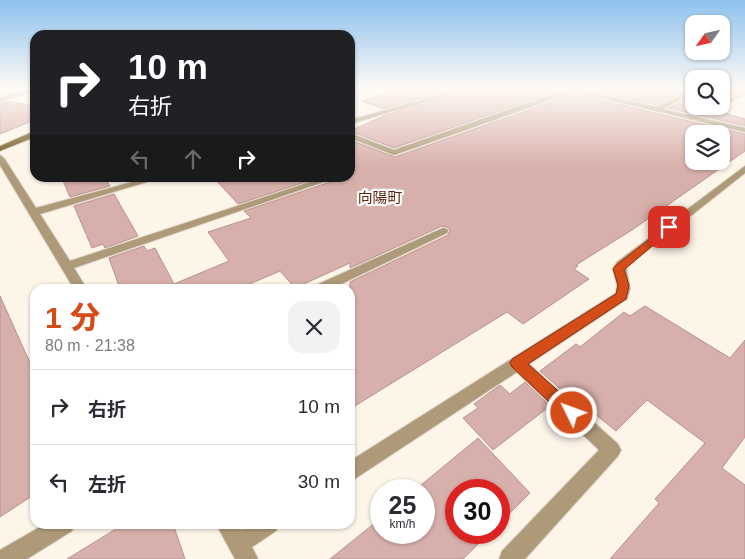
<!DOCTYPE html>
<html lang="ja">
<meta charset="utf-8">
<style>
:root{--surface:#fff;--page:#f2f2f3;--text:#2b2b33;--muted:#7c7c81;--line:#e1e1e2;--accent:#d44d18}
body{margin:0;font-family:Helvetica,"Noto Sans JP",sans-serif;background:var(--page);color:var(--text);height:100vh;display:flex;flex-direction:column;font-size:19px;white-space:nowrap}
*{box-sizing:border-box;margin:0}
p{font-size:16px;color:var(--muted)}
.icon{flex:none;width:28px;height:28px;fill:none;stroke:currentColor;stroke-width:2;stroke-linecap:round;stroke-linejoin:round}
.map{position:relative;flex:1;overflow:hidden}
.drawer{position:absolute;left:30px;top:284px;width:325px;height:245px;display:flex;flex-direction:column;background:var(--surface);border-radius:15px;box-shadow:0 1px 4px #0004}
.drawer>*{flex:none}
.banner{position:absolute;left:30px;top:30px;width:325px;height:152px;border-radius:15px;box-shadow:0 1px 4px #0004;background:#202124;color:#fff;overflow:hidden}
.needle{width:32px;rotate:236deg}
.controls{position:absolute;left:685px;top:15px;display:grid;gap:10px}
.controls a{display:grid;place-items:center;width:45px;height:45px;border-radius:10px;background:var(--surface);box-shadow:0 1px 4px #0004;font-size:25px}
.speed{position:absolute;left:370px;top:479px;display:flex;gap:10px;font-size:25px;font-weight:700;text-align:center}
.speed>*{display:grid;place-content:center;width:65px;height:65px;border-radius:50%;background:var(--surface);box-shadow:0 1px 4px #0004;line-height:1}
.speed small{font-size:12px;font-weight:400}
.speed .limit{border:8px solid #d22;background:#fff;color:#111}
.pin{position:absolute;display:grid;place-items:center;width:42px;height:42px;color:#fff;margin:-21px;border-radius:10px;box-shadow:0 2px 8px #0006}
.me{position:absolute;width:55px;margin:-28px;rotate:312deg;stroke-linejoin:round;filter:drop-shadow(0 0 4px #0008)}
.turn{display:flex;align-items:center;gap:18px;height:105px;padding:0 15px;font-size:22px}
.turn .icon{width:65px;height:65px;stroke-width:2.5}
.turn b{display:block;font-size:35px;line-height:42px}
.lanes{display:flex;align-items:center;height:48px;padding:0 15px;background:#0003;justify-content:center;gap:25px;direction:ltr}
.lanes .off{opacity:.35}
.round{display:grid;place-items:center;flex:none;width:52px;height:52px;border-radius:15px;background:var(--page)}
.summary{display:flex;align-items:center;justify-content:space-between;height:85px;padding:0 15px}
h1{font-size:30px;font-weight:800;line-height:38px;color:var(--accent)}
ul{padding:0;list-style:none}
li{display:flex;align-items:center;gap:15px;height:75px;padding:0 15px;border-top:1px solid var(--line)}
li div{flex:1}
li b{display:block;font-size:19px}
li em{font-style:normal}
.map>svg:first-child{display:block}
</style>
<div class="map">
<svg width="745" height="559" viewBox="0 0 745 559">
<rect width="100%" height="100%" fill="#fef5e9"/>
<path fill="#d8b0ab" stroke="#b9928d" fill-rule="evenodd" d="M399 89H454L383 109 362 101Z
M471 89H562L394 148 350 131 386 115Z
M585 89H690L656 105Z
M721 89H745V95L721 105Z
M574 94 745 134V151L632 230 576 265 578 266 574 269 589 279 523 324 507 312 350 409V282L448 235 450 230 447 227 442 226 350 268V263L295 288 280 271 238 289H120L109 258 144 246 147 251 155 248 174 284 229 261 208 232 251 218 244 211 336 180 337 178H350V140L395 157ZM694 134H721V161H694Z
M694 95V106H719L711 109 745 119V126L668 108Z
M5 101 35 106V120L0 134V103Z
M62 178H105L110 186 70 197Z
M214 178H318L238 204Z
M114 194 138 236 105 248 103 244 92 248 74 206Z
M0 296 35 374V494L0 517Z
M645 306 730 358 745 340V437L722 468 745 485V559H610L659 503 655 499 705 443 647 400 616 431 568 392 566 394 540 371 576 344 580 347 624 312 630 316Z
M525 382 550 406 493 450 463 418 478 408 474 404 500 385 510 394Z
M478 438 530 493 499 524V490H456V532H490L463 559H330L381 518V532H424V490H415Z
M124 524H173L185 559H67Z"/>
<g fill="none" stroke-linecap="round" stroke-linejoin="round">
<defs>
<path id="minor" d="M29 89H35V91L0 101V97Z
M460 89H469L350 124V120Z
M567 89H577L656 107 694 89V93L663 109 745 128V132L574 92 394 155 350 138V133L394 150Z
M0 155 4 158 36 208 147 178H160L40 214 70 261 322 178H335L74 268 87 289H74L0 165Z
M745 166V173L626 267 630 289 627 299 529 364 618 444 621 450 618 456 525 559H499L502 551 599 450 517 372 350 482V461L616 293 617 285 613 269 617 262Z
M443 228 447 229 448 231 447 233 331 289H313L314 286Z
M45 524H75L72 531 27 559H0V550Z
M216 524H238L241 530 250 524H279L276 531 252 547 258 559H235Z"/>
<path id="primary" d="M32 132H35V137L0 151V146Z"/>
</defs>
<use href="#minor" stroke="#dbd2c6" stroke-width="2"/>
<use href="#primary" stroke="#dbd2c6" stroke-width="2"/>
<use href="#minor" fill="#ae9a78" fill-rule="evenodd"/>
<use href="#primary" fill="#6b4f18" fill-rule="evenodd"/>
</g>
<linearGradient id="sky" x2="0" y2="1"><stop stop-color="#8dc2ef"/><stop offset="0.53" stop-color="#fffaf5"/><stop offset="1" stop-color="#fffaf5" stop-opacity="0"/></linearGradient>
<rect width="745" height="167" fill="url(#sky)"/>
<path fill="#d44d18" stroke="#8a3210" d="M669 224 672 225V229L624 270 629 285 626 299 528 364 577 408 579 413 577 418 572 420 566 418 512 367 510 363 512 359 616 294 618 285 613 269 615 266Z"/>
<g text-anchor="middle" stroke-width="4.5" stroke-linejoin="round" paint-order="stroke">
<g font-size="15" fill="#5f1f06" stroke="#fff">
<text x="380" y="203">向陽町</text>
</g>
</g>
</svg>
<div class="controls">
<a><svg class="needle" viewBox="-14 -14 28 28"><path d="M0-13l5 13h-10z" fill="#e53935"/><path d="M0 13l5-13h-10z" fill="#7c7c81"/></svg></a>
<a><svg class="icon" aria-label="search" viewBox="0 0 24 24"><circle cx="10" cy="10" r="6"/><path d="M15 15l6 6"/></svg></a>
<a><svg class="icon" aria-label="layers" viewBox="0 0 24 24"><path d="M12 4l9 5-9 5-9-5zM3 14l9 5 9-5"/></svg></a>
</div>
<div class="speed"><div>25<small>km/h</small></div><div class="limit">30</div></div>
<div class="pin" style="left:669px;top:227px;background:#d93025"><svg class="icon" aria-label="arrive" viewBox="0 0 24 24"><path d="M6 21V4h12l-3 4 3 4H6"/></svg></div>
<svg class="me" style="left:572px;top:413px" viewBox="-20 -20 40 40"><circle r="17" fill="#d44d18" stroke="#fff" stroke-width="3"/><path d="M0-11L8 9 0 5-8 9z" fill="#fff"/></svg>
<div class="banner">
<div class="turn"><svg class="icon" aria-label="right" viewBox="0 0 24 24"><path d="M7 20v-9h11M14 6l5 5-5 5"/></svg><div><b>10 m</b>右折</div></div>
<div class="lanes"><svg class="icon off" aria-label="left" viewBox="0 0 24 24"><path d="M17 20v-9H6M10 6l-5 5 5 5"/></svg><svg class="icon off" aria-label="ahead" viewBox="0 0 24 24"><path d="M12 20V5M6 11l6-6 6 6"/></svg><svg class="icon" aria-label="right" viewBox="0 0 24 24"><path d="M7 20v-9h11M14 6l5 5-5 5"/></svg></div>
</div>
<section class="drawer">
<div class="summary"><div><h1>1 分</h1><p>80 m · 21:38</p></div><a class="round"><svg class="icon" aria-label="close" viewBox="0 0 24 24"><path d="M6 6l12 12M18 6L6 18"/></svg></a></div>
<ul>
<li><svg class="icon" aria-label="right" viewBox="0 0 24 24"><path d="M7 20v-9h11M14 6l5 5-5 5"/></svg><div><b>右折</b></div><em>10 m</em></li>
<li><svg class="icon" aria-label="left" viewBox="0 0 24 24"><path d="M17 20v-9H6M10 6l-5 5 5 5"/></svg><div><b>左折</b></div><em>30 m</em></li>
</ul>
</section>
</div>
